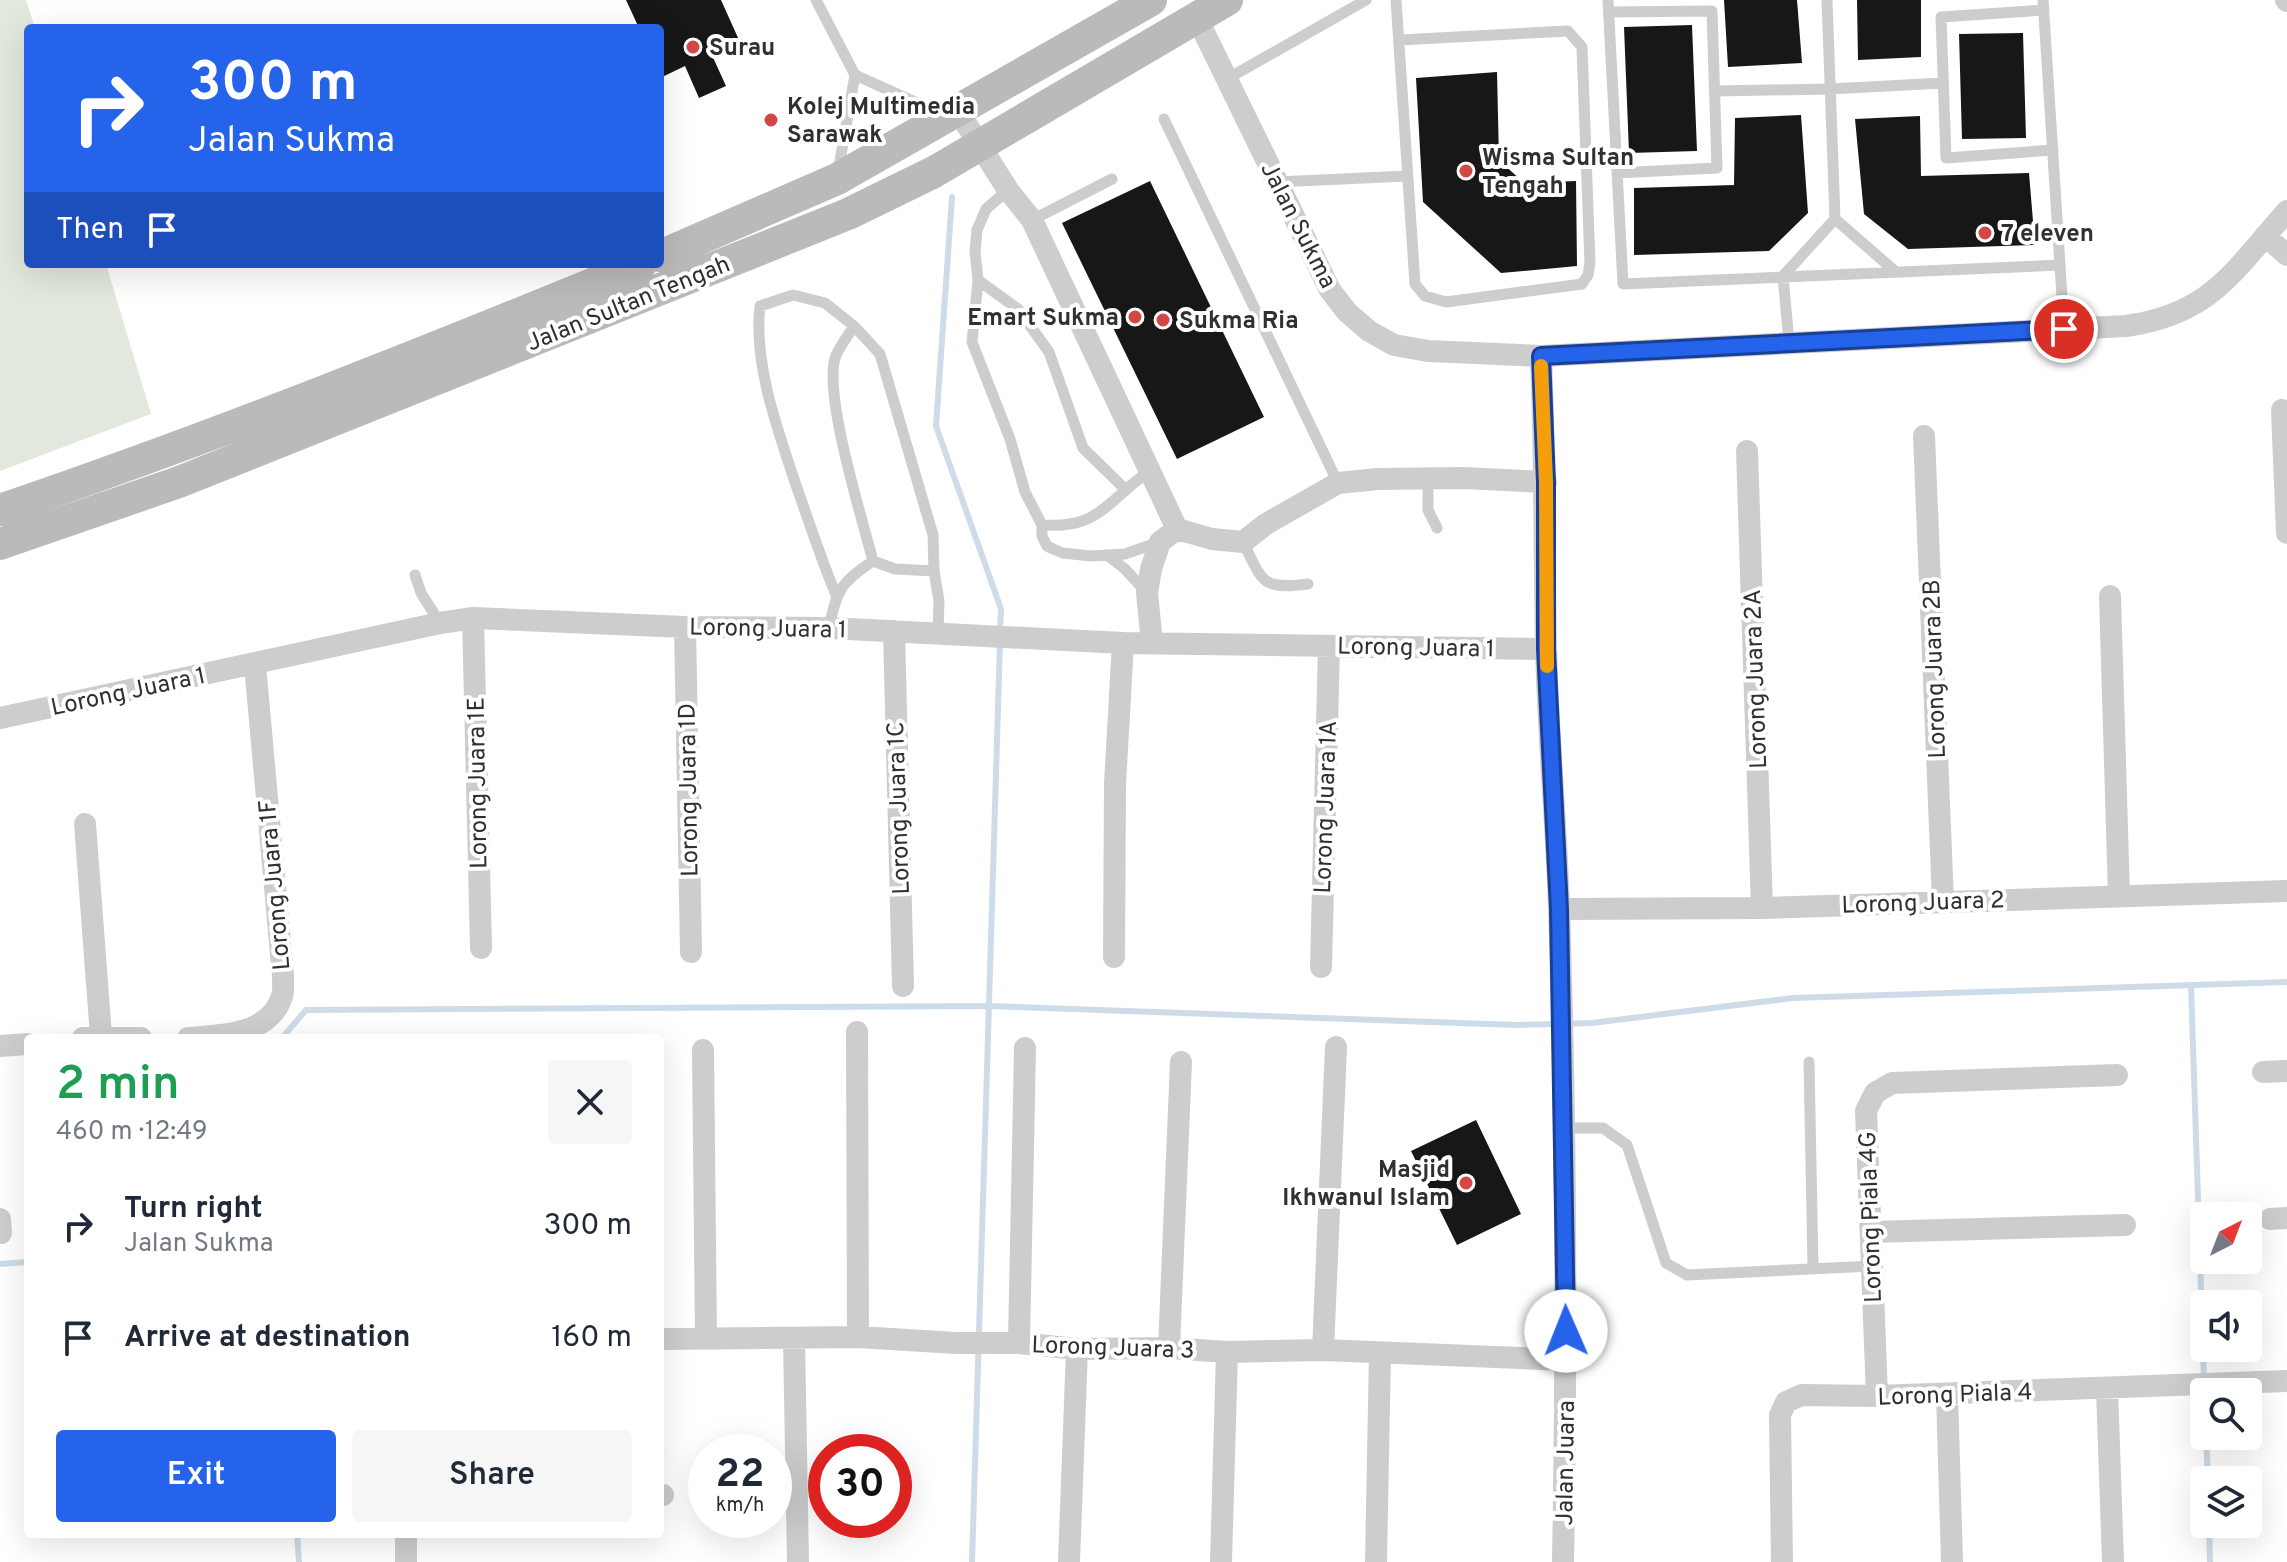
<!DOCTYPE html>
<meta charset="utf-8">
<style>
:root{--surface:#fff;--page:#f6f6f7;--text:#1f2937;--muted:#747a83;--accent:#2563eb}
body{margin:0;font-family:Overpass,sans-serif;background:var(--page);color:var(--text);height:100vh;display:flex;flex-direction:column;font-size:30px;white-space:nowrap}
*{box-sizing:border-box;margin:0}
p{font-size:26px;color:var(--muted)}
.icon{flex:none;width:44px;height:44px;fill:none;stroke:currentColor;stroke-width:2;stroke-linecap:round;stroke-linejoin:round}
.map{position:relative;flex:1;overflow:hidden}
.panel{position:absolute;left:24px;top:1034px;width:640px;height:504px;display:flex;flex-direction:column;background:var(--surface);border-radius:8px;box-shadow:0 8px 32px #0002}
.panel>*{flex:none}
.guide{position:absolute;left:24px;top:24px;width:640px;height:244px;border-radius:8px;box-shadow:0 8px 32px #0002;background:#2563eb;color:#fff;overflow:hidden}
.needle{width:52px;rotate:42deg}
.controls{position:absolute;left:2190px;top:1202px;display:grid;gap:16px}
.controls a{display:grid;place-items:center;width:72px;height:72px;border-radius:8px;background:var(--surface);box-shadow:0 8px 32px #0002;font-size:40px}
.speed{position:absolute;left:688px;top:1434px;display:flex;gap:16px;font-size:40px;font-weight:700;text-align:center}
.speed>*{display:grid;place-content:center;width:104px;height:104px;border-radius:50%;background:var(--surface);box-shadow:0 8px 32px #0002;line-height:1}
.speed small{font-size:20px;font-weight:400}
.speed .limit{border:12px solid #d22;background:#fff;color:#111}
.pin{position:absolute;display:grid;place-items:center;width:68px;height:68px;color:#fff;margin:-34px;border:4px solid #fff;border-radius:50%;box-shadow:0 2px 8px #0007}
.me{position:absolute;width:88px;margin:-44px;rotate:359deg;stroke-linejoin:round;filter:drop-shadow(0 0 6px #0008)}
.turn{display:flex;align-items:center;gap:28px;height:168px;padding:0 32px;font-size:36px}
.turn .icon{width:104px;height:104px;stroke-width:2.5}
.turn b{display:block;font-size:56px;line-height:68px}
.then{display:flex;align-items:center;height:76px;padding:0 32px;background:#0003;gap:16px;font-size:30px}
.round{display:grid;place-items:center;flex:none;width:84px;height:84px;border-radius:8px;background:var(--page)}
.overview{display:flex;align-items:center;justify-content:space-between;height:136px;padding:0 32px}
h1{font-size:48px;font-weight:600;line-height:60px;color:#1e9e55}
.button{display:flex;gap:16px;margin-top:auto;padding:16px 32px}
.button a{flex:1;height:92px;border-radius:8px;background:var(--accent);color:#fff;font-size:32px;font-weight:600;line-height:92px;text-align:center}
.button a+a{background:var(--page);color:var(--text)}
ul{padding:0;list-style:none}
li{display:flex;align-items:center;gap:24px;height:112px;padding:0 32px}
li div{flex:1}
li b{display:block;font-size:30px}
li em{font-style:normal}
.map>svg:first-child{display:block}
</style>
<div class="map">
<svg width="2287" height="1562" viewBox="0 0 2287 1562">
<rect width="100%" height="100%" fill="#fff"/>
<path fill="#e2e8dd" d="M0 0H26L35 28H28V264H106L151 414 0 471Z"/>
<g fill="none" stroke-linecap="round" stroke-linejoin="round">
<path stroke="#cedce9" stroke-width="6" d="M952 197 936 426 1001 609 1000 631
M2191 985 2204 1380
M282 1038 306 1010 989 1006 1516 1025 1592 1023 1793 998 2287 982
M0 1264 28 1262
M2206 1436 2208 1480
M2209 1524 2210 1562
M297 1534 299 1562
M972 1562 1000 642"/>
</g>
<path fill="#171717" d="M626 0H721L739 40 711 53 726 86 699 98 685 66 660 78V28H639Z
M1724 0H1797L1802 63 1728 67Z
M1857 0H1921V57L1858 60Z
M1692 25 1697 151 1629 153 1624 27Z
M2023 33 2026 138 1962 139 1959 34Z
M1497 72 1499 160 1524 183 1576 181 1577 266 1501 273 1423 202 1416 78Z
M1801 115 1808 213 1769 251 1634 255V188L1734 185 1735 118Z
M1920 116 1921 176 2029 173 2035 245 1908 249 1864 214 1855 119Z
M1150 181 1264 417 1177 459 1062 223Z
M1476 1120 1521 1214 1457 1245 1411 1151Z"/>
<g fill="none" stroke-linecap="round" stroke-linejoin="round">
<path stroke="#cdcdcd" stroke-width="11" d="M816 0 855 75 838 172
M1396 0 1415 284 1425 296 1446 302 1582 284 1588 275 1590 263 1582 47 1568 31 1400 40
M1608 0 1623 284 2060 265 2043 0
M2044 10 1941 17 1946 158 2053 150
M1609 12 1712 11 1717 168 1617 173
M855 75 942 114
M1227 79 1366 0
M1715 91 1830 89 1943 83
M1164 119 1338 483
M1277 182 1407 176
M1008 190 986 209 977 230 975 252 978 280 972 342 1010 439 1025 492 1042 525V536L1047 546 1053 549 1063 553 1091 556 1125 554 1159 542
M1835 219 1896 272
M1032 220 1112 179
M2060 265 2064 329
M978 280 1018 309 1049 352 1083 448 1125 489
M854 326C848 336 839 347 835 358 824 397 862 518 873 561
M1789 342 1783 276 1835 219 1827 0
M1428 478V510L1437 528
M1042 525C1099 529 1106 502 1148 472
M1243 542C1263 582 1261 590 1308 584
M1107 555 1125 569 1146 592
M934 571 939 601 938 632
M415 575 421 593 440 623
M829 628C837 590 840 583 873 561L895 569 934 571 933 535 880 354 854 326 825 303 793 295 760 306C753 363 778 431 796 485 809 522 821 559 836 595
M1809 1062 1813 1267
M1564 1128H1603L1627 1145 1666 1263 1687 1275 1873 1266"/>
<path stroke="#cdcdcd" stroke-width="22" d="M2286 0 2287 1
M1197 18 1330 290 1347 312 1369 331 1394 345 1428 351 1541 356 2126 326C2212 314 2234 270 2287 211
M958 111 1008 190 1032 220 1177 529 1212 539 1243 542 1266 524 1338 483 1378 479 1463 478 1546 482
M2265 236 2287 255
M1541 356C1545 453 1544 550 1546 647 1548 734 1556 820 1559 907 1566 1125 1567 1344 1563 1562
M2282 410 2287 533
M1924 436 1943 901
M1747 451 1762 908
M2110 596 2119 895
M473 618 481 948
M685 627 691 952
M894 631 903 986
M1152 643 1147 593 1151 569 1160 542 1177 529
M0 718 440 623 473 618 685 627 829 628 1123 643 1546 649
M85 824 101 1036
M1559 909 1762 908 2287 891
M1114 957 1115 784 1123 643
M1321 967 1329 646
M857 1032 858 1337
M83 1038H141
M188 1038C220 1035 270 1036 282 996 284 990 283 982 283 976L255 665
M0 1046 28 1044
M703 1050 706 1339
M2263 1072 2287 1071
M0 1219 1 1233
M2270 1219 2287 1218
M1871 1232 2125 1225
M660 1339 858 1337 956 1343H1019L1077 1349 1169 1348 1227 1352 1323 1350 1566 1360
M794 1339 798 1562
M1019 1343 1025 1048
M1169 1348 1181 1062
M1323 1350 1336 1047
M2107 1389 2113 1562
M1947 1394 1952 1562
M1877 1396 1866 1111 1875 1093 1892 1083 2117 1075
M660 1495H663
M406 1534V1562
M1069 1562 1077 1349
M1221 1562 1227 1352
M1376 1562 1380 1353
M1782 1562 1780 1415 1786 1402 1802 1395 1877 1396 2287 1381"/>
<path stroke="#bababa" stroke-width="32" d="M660 256 837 179 1151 0
M0 510C217 436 429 351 641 264
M0 544 179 482 848 214 934 172 1227 0"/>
</g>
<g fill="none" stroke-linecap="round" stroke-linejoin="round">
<defs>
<path id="route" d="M1566 1331 1559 909 1546 649V482L1541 356 2064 329"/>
</defs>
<use href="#route" stroke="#184099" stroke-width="20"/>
<use href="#route" stroke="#2563eb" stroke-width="14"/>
<path stroke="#f59e0b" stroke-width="14" d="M1541 366 1546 482 1547 666"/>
</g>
<g fill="#d34746" stroke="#fff" stroke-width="3">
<circle cx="693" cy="47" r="8"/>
<circle cx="771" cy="120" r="8"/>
<circle cx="1466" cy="171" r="8"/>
<circle cx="1985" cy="233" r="8"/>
<circle cx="1135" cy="317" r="8"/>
<circle cx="1163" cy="320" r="8"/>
<circle cx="1466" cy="1183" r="8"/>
</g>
<g text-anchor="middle" stroke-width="8" stroke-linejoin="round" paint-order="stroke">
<g font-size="24" font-weight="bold" fill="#303030" stroke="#fff" text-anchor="start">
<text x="709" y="55">Surau</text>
<text x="787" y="114">Kolej Multimedia<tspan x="787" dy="28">Sarawak</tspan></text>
<text x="1482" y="165">Wisma Sultan<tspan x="1482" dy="28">Tengah</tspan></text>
<text x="2001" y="241">7 eleven</text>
<text x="1119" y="325" text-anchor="end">Emart Sukma</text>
<text x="1179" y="328">Sukma Ria</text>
<text x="1450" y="1177" text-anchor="end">Masjid<tspan x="1450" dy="28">Ikhwanul Islam</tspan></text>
</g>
<g font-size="24" fill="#303030" stroke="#fff">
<text transform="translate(1299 225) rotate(63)" y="8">Jalan Sukma</text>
<text transform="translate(628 303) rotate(-22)" y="8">Jalan Sultan Tengah</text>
<text transform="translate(768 628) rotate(1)" y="8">Lorong Juara 1</text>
<text transform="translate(1416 647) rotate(1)" y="8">Lorong Juara 1</text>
<text transform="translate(1934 669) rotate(-92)" y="8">Lorong Juara 2B</text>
<text transform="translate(1755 679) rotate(-92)" y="8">Lorong Juara 2A</text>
<text transform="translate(128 691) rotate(-12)" y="8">Lorong Juara 1</text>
<text transform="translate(477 783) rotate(-91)" y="8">Lorong Juara 1E</text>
<text transform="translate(688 790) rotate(-91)" y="8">Lorong Juara 1D</text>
<text transform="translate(1325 807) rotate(-88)" y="8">Lorong Juara 1A</text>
<text transform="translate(898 808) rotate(-92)" y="8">Lorong Juara 1C</text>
<text transform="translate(274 885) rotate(-95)" y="8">Lorong Juara 1F</text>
<text transform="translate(1923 902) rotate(-2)" y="8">Lorong Juara 2</text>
<text transform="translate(1870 1217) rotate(-92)" y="8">Lorong Piala 4G</text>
<text transform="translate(1113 1347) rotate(2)" y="8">Lorong Juara 3</text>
<text transform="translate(1955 1394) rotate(-2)" y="8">Lorong Piala 4</text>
<text transform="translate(1565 1463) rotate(-89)" y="8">Jalan Juara</text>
</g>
</g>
</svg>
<div class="controls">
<a><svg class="needle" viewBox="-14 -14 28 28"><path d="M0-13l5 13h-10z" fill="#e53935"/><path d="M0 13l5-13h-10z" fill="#747a83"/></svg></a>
<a><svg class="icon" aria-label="sound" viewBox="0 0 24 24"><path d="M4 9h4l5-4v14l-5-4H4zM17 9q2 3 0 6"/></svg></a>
<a><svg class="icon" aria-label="search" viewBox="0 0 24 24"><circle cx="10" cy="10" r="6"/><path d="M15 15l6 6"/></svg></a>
<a><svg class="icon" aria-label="layers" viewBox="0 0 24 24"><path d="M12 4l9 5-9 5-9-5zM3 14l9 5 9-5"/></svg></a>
</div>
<div class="speed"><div>22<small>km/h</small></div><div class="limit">30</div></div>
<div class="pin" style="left:2064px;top:329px;background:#d93025"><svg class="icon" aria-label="arrive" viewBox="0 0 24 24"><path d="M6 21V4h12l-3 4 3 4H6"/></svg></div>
<svg class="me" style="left:1566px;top:1331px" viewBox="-20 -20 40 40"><circle r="19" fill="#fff"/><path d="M0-13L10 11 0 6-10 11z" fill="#2563eb"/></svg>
<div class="guide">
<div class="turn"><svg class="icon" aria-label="right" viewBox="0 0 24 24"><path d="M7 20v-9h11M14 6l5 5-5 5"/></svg><div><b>300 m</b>Jalan Sukma</div></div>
<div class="then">Then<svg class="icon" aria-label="arrive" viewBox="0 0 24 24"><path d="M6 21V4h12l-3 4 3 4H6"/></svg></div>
</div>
<section class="panel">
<div class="overview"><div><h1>2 min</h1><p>460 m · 12:49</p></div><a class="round"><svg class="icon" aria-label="close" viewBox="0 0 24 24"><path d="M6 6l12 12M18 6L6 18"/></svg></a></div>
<ul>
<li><svg class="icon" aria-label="right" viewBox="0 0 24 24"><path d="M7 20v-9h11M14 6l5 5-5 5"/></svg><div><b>Turn right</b><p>Jalan Sukma</p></div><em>300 m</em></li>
<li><svg class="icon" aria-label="arrive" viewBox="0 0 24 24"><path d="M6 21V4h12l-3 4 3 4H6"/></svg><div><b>Arrive at destination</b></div><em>160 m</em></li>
</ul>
<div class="button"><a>Exit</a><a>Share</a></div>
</section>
</div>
